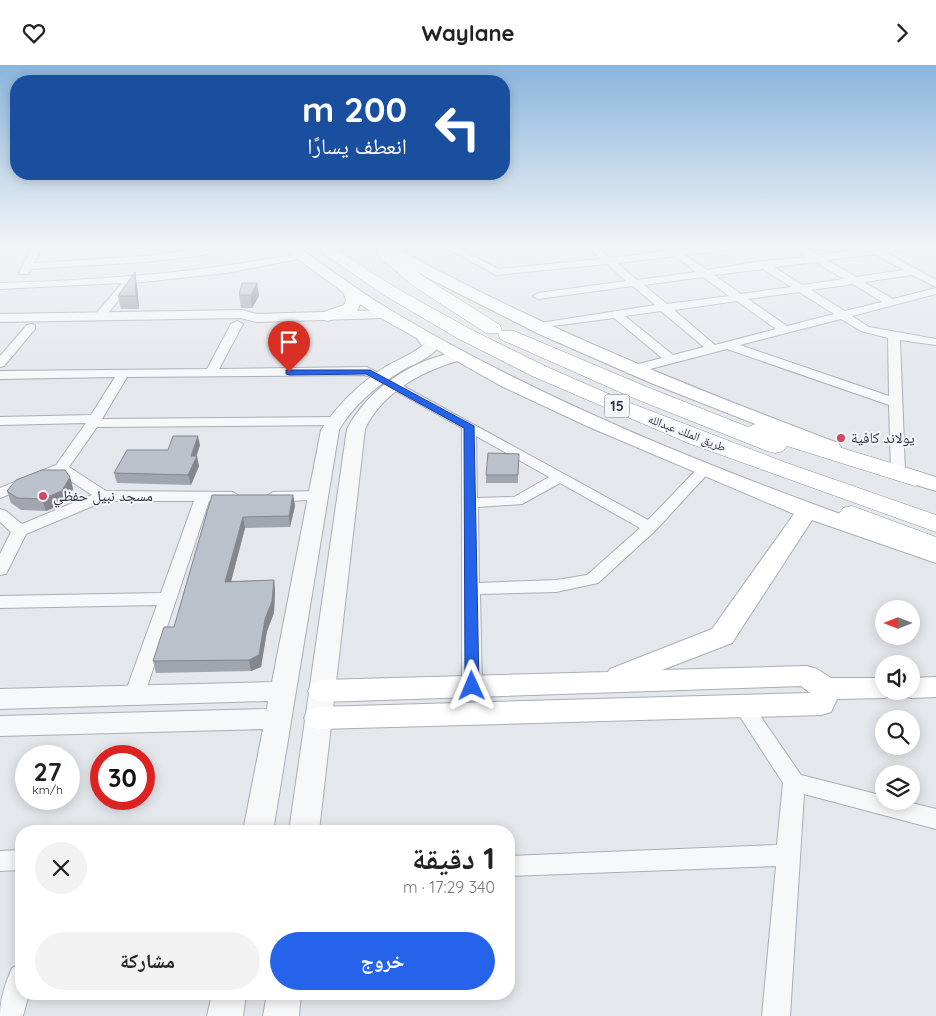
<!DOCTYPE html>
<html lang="ar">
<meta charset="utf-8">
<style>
:root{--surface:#fff;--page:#f2f2f2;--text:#222;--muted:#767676;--accent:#2563eb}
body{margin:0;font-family:Quicksand,"Noto Naskh Arabic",sans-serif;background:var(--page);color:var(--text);direction:rtl;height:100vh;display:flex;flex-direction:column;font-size:19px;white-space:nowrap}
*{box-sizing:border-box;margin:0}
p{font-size:16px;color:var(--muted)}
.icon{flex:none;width:28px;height:28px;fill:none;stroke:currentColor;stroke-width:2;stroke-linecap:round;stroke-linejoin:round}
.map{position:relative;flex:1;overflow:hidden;direction:ltr}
.drawer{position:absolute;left:15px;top:760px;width:500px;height:175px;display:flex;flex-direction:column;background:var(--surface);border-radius:20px;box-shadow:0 2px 12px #0003;direction:rtl}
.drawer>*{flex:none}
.guide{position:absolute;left:10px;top:10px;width:500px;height:105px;border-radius:20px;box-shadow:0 2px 12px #0003;direction:rtl;background:#1a4fa0;color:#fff;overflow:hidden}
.needle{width:32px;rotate:270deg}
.tools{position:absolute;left:875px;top:535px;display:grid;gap:10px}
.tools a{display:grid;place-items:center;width:45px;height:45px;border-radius:50%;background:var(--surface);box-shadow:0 2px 12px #0003;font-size:25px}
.speed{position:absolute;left:15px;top:680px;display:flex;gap:10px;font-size:25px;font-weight:700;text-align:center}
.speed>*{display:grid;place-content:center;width:65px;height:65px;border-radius:50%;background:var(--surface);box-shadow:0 2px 12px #0003;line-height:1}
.speed small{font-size:12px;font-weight:400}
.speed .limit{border:8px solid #d22;background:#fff;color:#111}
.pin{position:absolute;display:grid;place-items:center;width:42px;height:42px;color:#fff;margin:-51px -21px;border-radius:50% 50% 50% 0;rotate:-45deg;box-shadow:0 0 5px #0007}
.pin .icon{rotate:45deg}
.me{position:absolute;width:55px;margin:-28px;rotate:359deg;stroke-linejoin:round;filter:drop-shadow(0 0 4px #0008)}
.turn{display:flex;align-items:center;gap:18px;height:105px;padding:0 20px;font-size:22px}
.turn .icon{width:65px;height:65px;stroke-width:2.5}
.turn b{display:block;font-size:35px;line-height:42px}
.round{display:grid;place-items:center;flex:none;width:52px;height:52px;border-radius:26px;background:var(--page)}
.headline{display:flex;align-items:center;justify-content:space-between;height:85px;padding:0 20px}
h1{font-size:30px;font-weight:700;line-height:38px}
.button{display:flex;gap:10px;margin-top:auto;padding:10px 20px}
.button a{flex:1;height:58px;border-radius:30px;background:var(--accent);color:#fff;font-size:20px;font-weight:700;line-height:58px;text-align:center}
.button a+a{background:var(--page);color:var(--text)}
header{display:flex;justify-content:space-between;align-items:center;height:65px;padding:0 20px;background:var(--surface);font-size:22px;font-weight:700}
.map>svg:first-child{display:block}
</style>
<header><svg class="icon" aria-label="forward" viewBox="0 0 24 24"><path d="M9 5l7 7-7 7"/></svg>Waylane<svg class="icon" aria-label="heart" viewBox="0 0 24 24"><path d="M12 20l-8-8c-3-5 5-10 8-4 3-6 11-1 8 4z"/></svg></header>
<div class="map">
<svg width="936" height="951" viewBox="0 0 936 951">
<rect width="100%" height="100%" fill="#e4e7ec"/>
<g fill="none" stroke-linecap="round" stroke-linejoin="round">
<defs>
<path id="minor" d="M34 180H44L34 198 145 191 204 184 209 187 204 190 145 197 31 204 28 209H20L19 207Z
M405 180H454L498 204 601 194 585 180H595L611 193 668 186 669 183 678 185 725 180H752L747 183 685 190 707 205 762 196 807 192 789 180H800L819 190 867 184 872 181 923 180 918 183 885 187 936 215V222L912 210 864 217 893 234 936 223V229L852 251 869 262 936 274V280L900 275 905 407 898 411 891 407 889 340 727 284 631 309 627 308 625 305 627 302 662 293 614 253 530 264V260L534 259 655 240 633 221 538 234 533 231 538 228 626 216 607 199 496 210 443 181 387 187 382 184 387 181ZM874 189 904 205 856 212 827 195ZM675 191 696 207 637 215 617 198ZM815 197 844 214 802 220 774 202ZM763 204 791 222 741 229 714 210ZM703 212 729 231 667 239 644 220ZM853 219 882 237 845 246 811 225ZM799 227 834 249 787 261 748 234ZM737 236 776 264 715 280 674 245ZM661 246 704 282 673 290 625 251ZM841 254 861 266 888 273 889 331 740 280Z
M300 188 303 189V193L226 208 133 218 104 253 100 254 94 251 122 218 0 224V218C101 215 201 208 300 188Z
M237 256 243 259 219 304 367 302 388 313 382 317 365 310 127 312 102 354 336 352 343 356 336 360 97 362 69 402 106 426 233 427 241 432 233 437 209 436 144 631 141 636 134 638 127 636 124 631 157 540 0 543V531L161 528 194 436H105L26 469 6 509 0 510V489L11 467 0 457V444L6 446 22 459 92 430 60 409 0 433V423L56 400 86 358 0 360V352L91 350 115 312 0 314V306L207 304 231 259Z
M31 259 35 260V264L4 301 0 302V291L27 260Z
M396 317 648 455 700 401H710L712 404 656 465 598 518 556 527 480 529 482 621 479 626 472 628 465 626 462 621V363L392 324 390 321 392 318ZM476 371 549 412 514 432 477 433ZM560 418 640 463 587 510 556 515 479 518 478 442 522 439Z
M319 426 324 428 327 431 324 434 273 437 265 432 273 427Z
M743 634 750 636 801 710 884 731V736H904L936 744V764L804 729 790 951H762L776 801 509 811V791L777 780 783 718 733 641 736 636Z
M21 785V805L0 806V786Z
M21 899V929H29L23 951H0C0 934 5 919 12 903Z"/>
<path id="tertiary" d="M0 180H8L0 184Z
M242 245 257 249 385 245 392 249 385 253 256 257 241 253 0 257V249Z
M424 267C431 269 436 274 440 280 430 295 412 299 398 308 374 323 353 341 339 365L273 766H243L263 664 0 671V651L267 644 268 636 0 644V624L272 617 321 365C338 339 359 319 385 302 397 295 411 290 422 281L416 272Z
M459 286 465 288 467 291 465 294C425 304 383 326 365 364L319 766H289L347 364C369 322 413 295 459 286Z
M212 929H246L243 951H207Z
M267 929H301L299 951H263Z"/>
<path id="secondary" d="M279 180H295C327 202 358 226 392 246 559 346 752 419 936 483V498L812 455 732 578 662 605 807 601 817 604 831 613H884V626H897L894 630 884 633 837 634 831 647 821 650 319 664 308 661 304 653 308 645 319 642 810 628 801 621 322 637 312 633 308 626 312 619 322 615 608 607 610 604 712 564 794 449 589 362 501 321 379 252 360 239 357 246 327 256 321 254 319 251 321 248 344 240 346 235 343 227Z
M373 180H390C534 259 684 320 838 378L841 382 838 386 831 388 824 386 651 318 539 269 430 214Z
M895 400 936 412V426L887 411 884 406 887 401Z
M936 612V632L911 633 901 630 898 626H911V613Z"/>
<path id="motorway" d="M311 180H329L396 223 470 264 547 302 625 336 784 397 936 450V467L688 378 532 311 457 273 384 230Z
M366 180H384L424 212 500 260 502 266H514L647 322 748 362 758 358 766 360 924 408 928 413 924 418 915 421 787 381 783 386 775 388 767 386 631 332 500 274 498 268H486L412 220Z
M852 441 936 472V490L843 455 839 449 843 443Z"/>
</defs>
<use href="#minor" stroke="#a9aeb7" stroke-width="2"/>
<use href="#tertiary" stroke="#a9aeb7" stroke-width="2"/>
<use href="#secondary" stroke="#a9aeb7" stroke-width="2"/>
<use href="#motorway" stroke="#8b95a3" stroke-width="1"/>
<use href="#minor" fill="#f7f8fa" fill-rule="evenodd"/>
<use href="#tertiary" fill="#f7f8fa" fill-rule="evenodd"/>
<use href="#secondary" fill="#fff" fill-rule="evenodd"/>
<use href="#motorway" fill="#fff" fill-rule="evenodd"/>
</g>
<path fill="#a1a6ae" d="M257 218 259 231 252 243H241L239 230Z
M137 220 139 244H121L118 231Z
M200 380 196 391 199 401 191 420 117 418 114 408 168 385Z
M486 410H518V418H486Z
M70 412 73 424 65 438 46 446 21 445 11 438 7 426Z
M212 430H293L295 441 290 462 245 463 231 516 274 515 275 526 274 548 267 566 261 602 251 606 156 608 153 596 174 562Z"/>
<path fill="#83878d" d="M135 207 137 220 139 244 136 231Z
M257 218 259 231 252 243 251 230Z
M198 371 200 380 195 396 197 391 199 401 191 420 188 410 191 391Z
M70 412 73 424 65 438 46 446 42 434Z
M293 430 295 441 290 462 289 451Z
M243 452 245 463 228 528 225 517Z
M274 515 275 526 274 548 267 566 261 602 251 606 249 595 265 554Z"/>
<path fill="#bbc1ca" stroke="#83878d" d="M135 207 136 231H118Z
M242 218H257L251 230H239Z
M173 371H198L191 391H197L188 410 114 408 127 385H168Z
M488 388 519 389 518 410H486Z
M42 405H65L70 412 62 426 42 434 17 433 7 426 16 415Z
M212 430H293L289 451 243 452 225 517 274 515 272 536 265 554 259 590 249 595 153 596 164 562H174Z"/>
<linearGradient id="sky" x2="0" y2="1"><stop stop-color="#8ab5dd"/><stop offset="0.58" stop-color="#f3f4f6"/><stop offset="1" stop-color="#f3f4f6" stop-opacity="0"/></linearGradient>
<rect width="936" height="313" fill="url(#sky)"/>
<path fill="#2563eb" stroke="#184099" d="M286 305H370L474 361 479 621 477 625 472 626 465 621 464 363 366 309 289 310 286 309Z"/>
<g fill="#d24862" stroke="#f4f6f9" stroke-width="2">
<circle cx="841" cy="373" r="5"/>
<circle cx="43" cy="431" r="5"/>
</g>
<g text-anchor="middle" stroke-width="4" stroke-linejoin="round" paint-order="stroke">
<g font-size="12" fill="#2b3545" stroke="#f4f6f9">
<text transform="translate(687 368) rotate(21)" y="4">طريق الملك عبدالله</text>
</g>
<rect fill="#f4f6f9" stroke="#676f7b" stroke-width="1" x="604.5" y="329.5" width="25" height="23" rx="4"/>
<g font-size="14" font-weight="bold" fill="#2b3545">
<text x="617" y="346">15</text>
</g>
<g font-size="15" fill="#2b3545" stroke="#f4f6f9" text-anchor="start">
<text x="851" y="378">يولاند كافية</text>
<text x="53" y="436">مسجد نبيل حفظي</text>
</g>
</g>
</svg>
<div class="tools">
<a><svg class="needle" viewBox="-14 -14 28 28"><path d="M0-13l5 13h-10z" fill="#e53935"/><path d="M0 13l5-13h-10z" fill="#767676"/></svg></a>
<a><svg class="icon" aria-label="sound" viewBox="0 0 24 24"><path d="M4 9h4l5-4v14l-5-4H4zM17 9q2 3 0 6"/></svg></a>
<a><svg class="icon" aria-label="search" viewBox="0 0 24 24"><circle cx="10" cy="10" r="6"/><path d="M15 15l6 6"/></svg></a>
<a><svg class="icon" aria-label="layers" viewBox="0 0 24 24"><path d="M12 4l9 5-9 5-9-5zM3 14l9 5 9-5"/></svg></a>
</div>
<div class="speed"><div>27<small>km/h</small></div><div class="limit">30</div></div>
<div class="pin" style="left:289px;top:307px;background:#d93025"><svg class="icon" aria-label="arrive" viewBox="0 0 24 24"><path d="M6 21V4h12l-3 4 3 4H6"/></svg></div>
<svg class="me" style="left:472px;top:621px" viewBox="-20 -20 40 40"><path d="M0-17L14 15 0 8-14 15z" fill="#2563eb" stroke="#fff" stroke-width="4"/></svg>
<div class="guide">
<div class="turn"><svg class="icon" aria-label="left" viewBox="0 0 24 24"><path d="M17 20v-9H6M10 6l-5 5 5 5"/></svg><div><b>200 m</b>انعطف يسارًا</div></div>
</div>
<section class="drawer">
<div class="headline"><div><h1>1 دقيقة</h1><p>340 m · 17:29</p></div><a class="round"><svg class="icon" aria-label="close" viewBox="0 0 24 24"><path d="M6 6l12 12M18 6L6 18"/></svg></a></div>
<div class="button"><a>خروج</a><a>مشاركة</a></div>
</section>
</div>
